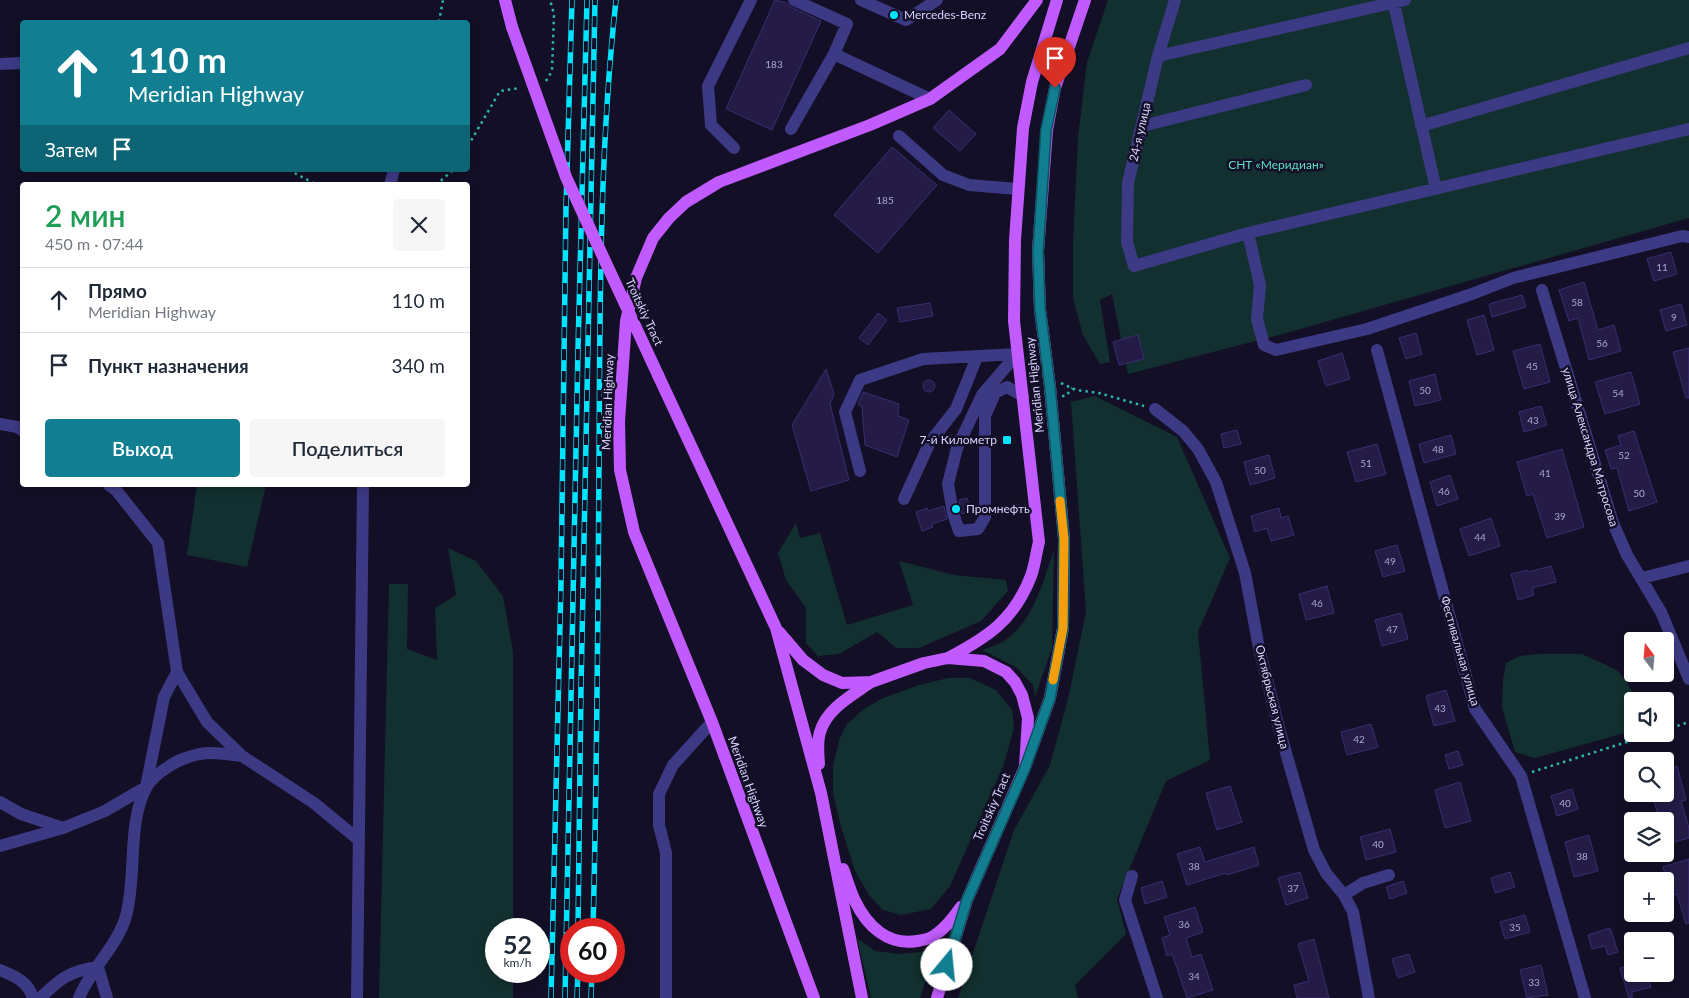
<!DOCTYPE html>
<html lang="ru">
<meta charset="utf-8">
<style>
:root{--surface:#fff;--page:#f6f6f7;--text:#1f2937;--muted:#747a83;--line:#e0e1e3;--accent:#117e91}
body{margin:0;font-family:Lato,sans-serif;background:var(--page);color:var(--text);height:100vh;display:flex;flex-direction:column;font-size:19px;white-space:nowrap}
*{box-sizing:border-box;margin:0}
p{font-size:16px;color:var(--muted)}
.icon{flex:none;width:28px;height:28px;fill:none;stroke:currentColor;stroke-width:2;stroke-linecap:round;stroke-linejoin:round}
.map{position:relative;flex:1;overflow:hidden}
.side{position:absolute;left:20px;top:182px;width:450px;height:305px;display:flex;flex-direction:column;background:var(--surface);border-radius:5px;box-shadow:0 2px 8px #0003}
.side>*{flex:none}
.hud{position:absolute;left:20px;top:20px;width:450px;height:152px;border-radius:5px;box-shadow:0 2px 8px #0003;background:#117e91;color:#fff;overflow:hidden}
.needle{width:32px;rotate:344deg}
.tools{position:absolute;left:1624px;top:632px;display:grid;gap:10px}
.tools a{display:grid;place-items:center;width:50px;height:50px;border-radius:5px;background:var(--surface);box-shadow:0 2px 8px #0003;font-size:25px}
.speed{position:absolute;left:485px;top:918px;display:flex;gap:10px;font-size:25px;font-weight:700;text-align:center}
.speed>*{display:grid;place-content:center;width:65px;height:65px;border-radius:50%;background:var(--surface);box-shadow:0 2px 8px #0003;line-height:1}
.speed small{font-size:12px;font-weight:400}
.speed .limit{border:8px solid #d22;background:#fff;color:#111}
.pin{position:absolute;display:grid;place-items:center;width:42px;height:42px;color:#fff;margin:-51px -21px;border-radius:50% 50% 50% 0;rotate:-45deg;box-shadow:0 0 5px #0007}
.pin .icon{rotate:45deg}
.me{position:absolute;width:55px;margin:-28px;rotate:17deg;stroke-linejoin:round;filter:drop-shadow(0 0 4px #0008)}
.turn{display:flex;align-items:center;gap:18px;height:105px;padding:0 25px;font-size:22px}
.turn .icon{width:65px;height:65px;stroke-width:2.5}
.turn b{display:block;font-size:35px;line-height:42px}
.then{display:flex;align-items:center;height:48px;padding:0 25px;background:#0003;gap:10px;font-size:19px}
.round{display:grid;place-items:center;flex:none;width:52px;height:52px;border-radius:5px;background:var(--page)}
.headline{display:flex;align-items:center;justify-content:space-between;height:85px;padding:0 25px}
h1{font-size:30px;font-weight:600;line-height:38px;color:#1e9e55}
.cta{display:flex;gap:10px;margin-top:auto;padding:10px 25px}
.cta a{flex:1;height:58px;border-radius:5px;background:var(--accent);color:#fff;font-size:20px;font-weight:600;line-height:58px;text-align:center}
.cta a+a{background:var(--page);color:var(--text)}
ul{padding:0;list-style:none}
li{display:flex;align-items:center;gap:15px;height:65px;padding:0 25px;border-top:1px solid var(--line)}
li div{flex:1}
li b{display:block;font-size:19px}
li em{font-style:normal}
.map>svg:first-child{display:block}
</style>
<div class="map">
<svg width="1689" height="998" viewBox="0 0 1689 998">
<rect width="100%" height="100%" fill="#130f26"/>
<path fill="#12302f" d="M1108 0H1689V218L1283 334 1128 374 1112 294 1100 300 1110 362 1100 364 1083 335 1073 298V244L1078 137 1087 62Z
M1095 396 1177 437 1230 558 1198 632 1210 760 1166 781 1117 899 1126 934 1075 985 1078 998H958L1014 830 1050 765 1068 699 1086 612 1071 402Z
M197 485H266L247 567 187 555Z
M796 523 800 538 820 533 847 625 913 605 899 561 954 575 1006 580 1008 591 981 621 919 648H896L877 632 839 654 818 656 806 643V608L786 580 778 553Z
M448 548 476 561 503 596 513 652V929H496V971H513V998H379L389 584H408L407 649 437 660 435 608 456 595Z
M1054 550 1052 648 1035 697 1033 685 1016 667 982 650C989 647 998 645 1004 641 1034 621 1043 581 1054 550Z
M1539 654H1582L1604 664 1618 671 1627 682 1637 701H1632V731L1535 758 1515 752 1502 707 1503 680 1506 663 1520 656Z
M948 678H970L996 690 1012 710 1014 728 1004 764 950 886 931 909 901 915 883 910 869 895 855 871 841 827 833 794V765L840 738 847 724 864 709 883 698 919 685Z
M857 938 875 951 901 954 921 952 937 946 920 998H871Z"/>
<path fill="#241b47" stroke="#3b2d73" d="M775 0 787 3 791 7 821 21 772 130 726 109Z
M949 110 976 134 960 151 933 128Z
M892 147 937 185 878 253 834 215Z
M1671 252 1677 274 1654 281 1647 259Z
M1584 282 1598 330 1614 325 1621 351 1589 360 1578 318 1569 321 1559 290Z
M1522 295 1526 307 1492 317 1489 304Z
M930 303 933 316 900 322 897 308Z
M1681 304 1687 325 1666 331 1660 310Z
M878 313 887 320 868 345 859 338Z
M1484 315 1494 350 1477 355 1467 320Z
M1416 333 1422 354 1406 359 1399 338Z
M1138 335 1144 359 1119 365 1113 342Z
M1540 344 1550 382 1524 389 1513 351Z
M1689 348V398H1686L1673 352Z
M1342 353 1350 379 1326 386 1318 361Z
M826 369 834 394 830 404 849 480 811 491 792 425Z
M1631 372 1640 404 1605 414 1595 382Z
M1435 374 1441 400 1415 406 1409 381Z
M923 386a6 6 0 1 1 12 0a6 6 0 1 1-12 0Z
M863 392 899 404 898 416 909 420 897 457 865 445 862 407 858 404Z
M1541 406 1547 425 1524 432 1519 412Z
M1237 430 1241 444 1224 448 1221 434Z
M1634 431 1657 502 1629 511 1617 468 1611 469 1605 450 1621 445 1618 436Z
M1451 435 1456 454 1424 463 1419 444Z
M1377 444 1386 474 1356 482 1347 452Z
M1562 449 1584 527 1547 538 1533 494 1527 496 1517 462Z
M1269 455 1275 478 1250 485 1244 462Z
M1450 475 1458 499 1437 506 1430 482Z
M967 498 972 511 962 514 959 500Z
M944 506 947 519 932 524 933 527 922 531 916 512 927 508 928 511Z
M1279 508 1281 518 1288 516 1294 535 1271 541 1267 528 1255 532 1251 516Z
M1491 518 1500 546 1469 556 1460 529Z
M1397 545 1405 571 1383 577 1375 551Z
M1551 566 1556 582 1532 588 1534 595 1518 600 1511 574 1527 570 1528 572Z
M1327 586 1334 613 1306 620 1299 594Z
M1401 613 1408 639 1382 646 1375 620Z
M1446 690 1455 721 1434 726 1426 696Z
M1371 724 1378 747 1347 755 1341 732Z
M1458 751 1463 765 1449 769 1445 755Z
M1677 766 1686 800 1681 801 1689 828V838L1667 844 1665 837V821H1660L1653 798 1669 794 1665 781V770Z
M1460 782 1471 821 1445 828 1435 790Z
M1230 786 1242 822 1217 830 1206 793Z
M1572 789 1578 809 1557 816 1551 796Z
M1390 829 1396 852 1366 860 1360 837Z
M1589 835 1598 871 1574 877 1565 842Z
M1200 847 1205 862 1254 847 1259 865 1227 875 1226 873 1187 885 1177 854Z
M1689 859V923L1686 924 1677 894 1671 896 1663 867Z
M1300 872 1308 898 1286 905 1278 878Z
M1510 872 1515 887 1495 893 1491 878Z
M1162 881 1167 897 1145 904 1141 888Z
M1403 881 1407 893 1390 899 1386 887Z
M1195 907 1203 932 1186 938 1192 957 1201 954 1213 990 1187 998 1172 954 1167 956 1162 938 1170 935 1164 917Z
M1525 915 1530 932 1505 939 1500 922Z
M1610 928 1618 952 1608 955 1605 946 1592 949 1588 935Z
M1314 939 1329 998H1297L1294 985 1309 981 1298 944Z
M1409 954 1415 972 1398 978 1392 959Z
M1541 965 1548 995 1527 998 1520 970Z
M1632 965V974H1647L1651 987 1632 992V998H1629L1620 968Z"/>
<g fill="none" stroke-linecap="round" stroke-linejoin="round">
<path stroke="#2fb8b0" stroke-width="2.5" stroke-dasharray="2.5 4" stroke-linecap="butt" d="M439 22 443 0
M546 81 552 71 554 14 550 0
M468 146 500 91 520 88
M289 170 317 185
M436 185 453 170
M1061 383 1076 390 1099 393 1144 406
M1062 396H1066L1072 388
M1665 730 1689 722
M1532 772 1652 734"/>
<path stroke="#3d3a85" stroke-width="12" d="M861 0 906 20 937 0
M1175 0 1158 56 1128 183 1127 242 1134 266 1248 233 1689 129
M1393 0 1436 189
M834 54 930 99
M1158 56 1405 0
M0 64 22 63
M1142 126 1306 85
M1421 126 1689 48
M791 129 834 54 847 24 794 0
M899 136 943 175 969 185 1018 189
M734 148 711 125 708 86 751 0
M390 185 394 170
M1248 233 1260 285 1257 319 1264 345 1276 350 1367 329 1472 294 1513 278 1682 236 1689 237
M1542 290 1613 523 1627 555 1661 612 1689 679
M1377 350 1475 709 1521 776 1585 998
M1017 354 982 395 957 448 948 484 953 513 959 531 978 529 985 517V416L995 393 1007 387 1023 396
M1155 409 1183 431 1198 449 1216 482 1245 573 1259 648 1280 732 1314 850 1326 873 1344 895 1353 912 1369 998
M0 424 17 427 22 430
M860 471 845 412 860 380 923 359 1017 354
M109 485 116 490 158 543 177 672 207 722 242 756 314 803 359 840
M904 499 930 442 956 409 977 357
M1642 578 1689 566
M0 802 21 814 63 828
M0 846 63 828 105 811 146 787 164 697 177 672
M1132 876 1125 900 1157 998
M1344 895 1363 883 1389 875
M0 970C14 976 28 981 33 998
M40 998C60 979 69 971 98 967L107 998
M79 998C91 968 117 947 126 916 137 876 127 824 146 788 151 779 160 772 168 767 179 759 197 753 211 753 221 753 232 755 242 756
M357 998 363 485
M666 998V853L659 825V794L673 765 712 722"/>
<path stroke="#c25bff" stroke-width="12" d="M505 0 512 27
M658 375 776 628 821 793 862 998
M779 632 803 660 823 675 842 683 871 682 924 663 948 658 984 661 1006 672 1015 682 1022 695 1028 718 1025 767 967 900 937 998
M948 658C988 637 1014 620 1031 576 1035 565 1036 553 1039 542L1014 321 1015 240 1023 128 1032 82 1057 0
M819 764C818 753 817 742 820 732 827 708 853 695 871 682
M1025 767 1050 698 1063 628 1064 539 1050 387 1040 309 1038 251 1047 130 1055 88 1085 0
M843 869C847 879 850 891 855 901 867 926 888 946 917 941 923 940 931 939 935 935 946 928 954 917 961 907
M814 998 712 722 634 532 620 470 619 421 626 321 636 278 653 238 669 218 686 202 719 182 870 125 930 99 1000 49 1037 0"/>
<defs>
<path id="rail" d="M578 929 581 688 595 0
M593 929C597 775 598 621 599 466 600 311 599 155 616 0
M551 998 561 584 566 207 572 0
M565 998 578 349 587 0
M577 998 578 971
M591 998 592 971"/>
</defs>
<use href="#rail" stroke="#00e5ff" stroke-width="5.5"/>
<use href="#rail" stroke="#130f26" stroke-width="4" stroke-dasharray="11" stroke-linecap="butt"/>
<path stroke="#c25bff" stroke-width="12" d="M512 27 566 177 658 375"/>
</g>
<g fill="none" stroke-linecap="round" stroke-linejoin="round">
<defs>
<path id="route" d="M947 965 967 900 1025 768 1050 698 1063 628 1064 539 1050 387 1040 309 1038 252 1046 130 1055 88"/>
</defs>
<use href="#route" stroke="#0b525e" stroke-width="12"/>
<use href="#route" stroke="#117e91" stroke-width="9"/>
<path stroke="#f59e0b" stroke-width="9" d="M1053 680 1063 628 1064 539 1060 501"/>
</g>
<g fill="#00e5ff" stroke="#130f26" stroke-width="2">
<circle cx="894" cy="15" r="5"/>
<rect x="1002" y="435" width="10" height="10" rx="2.5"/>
<circle cx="956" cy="509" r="5"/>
</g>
<g text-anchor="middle" stroke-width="5" stroke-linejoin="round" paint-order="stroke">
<g font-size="10" fill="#aca6d1">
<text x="774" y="68">183</text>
<text x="885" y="204">185</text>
<text x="1662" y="271">11</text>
<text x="1577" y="306">58</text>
<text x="1674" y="321">9</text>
<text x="1602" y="347">56</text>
<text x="1532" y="370">45</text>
<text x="1425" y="394">50</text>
<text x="1618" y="397">54</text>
<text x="1533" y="424">43</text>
<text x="1438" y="453">48</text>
<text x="1624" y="459">52</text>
<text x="1366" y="467">51</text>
<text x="1260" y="474">50</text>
<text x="1545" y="477">41</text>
<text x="1444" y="495">46</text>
<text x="1639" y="497">50</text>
<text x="1560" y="520">39</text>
<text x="1480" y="541">44</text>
<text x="1390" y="565">49</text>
<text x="1317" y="607">46</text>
<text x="1392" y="633">47</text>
<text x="1440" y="712">43</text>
<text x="1359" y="743">42</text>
<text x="1565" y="807">40</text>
<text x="1378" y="848">40</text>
<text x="1582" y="860">38</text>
<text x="1194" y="870">38</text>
<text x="1293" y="892">37</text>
<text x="1184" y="928">36</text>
<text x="1515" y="931">35</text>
<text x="1194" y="980">34</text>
<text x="1534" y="986">33</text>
</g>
<g font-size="12" fill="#d9d4ff" stroke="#130f26" text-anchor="start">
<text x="904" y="19">Mercedes-Benz</text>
<text x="997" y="444" text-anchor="end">7-й Километр</text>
<text x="966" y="513">Промнефть</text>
</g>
<g font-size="12" fill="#d9d4ff" stroke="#130f26">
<text transform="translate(1140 132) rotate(-77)" y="4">24-я улица</text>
<text transform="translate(644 312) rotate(65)" y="4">Troitskiy Tract</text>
<text transform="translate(1035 385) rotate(-96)" y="4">Meridian Highway</text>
<text transform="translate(608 402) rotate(-88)" y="4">Meridian Highway</text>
<text transform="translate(1590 447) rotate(73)" y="4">улица Александра Матросова</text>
<text transform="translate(1460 651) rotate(74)" y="4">Фестивальная улица</text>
<text transform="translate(1272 697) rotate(76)" y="4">Октябрьская улица</text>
<text transform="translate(748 782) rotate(70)" y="4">Meridian Highway</text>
<text transform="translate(992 807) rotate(-66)" y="4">Troitskiy Tract</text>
</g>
<g font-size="12" fill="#5fe0c0" stroke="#130f26">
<text x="1276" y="169">СНТ «Меридиан»</text>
</g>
</g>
</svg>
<div class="tools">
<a><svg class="needle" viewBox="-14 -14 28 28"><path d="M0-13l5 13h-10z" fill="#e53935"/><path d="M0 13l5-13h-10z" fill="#747a83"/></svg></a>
<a><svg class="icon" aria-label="sound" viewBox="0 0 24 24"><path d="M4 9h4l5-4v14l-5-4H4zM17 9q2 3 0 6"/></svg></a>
<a><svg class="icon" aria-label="search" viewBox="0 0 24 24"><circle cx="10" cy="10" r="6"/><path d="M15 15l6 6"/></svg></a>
<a><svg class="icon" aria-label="layers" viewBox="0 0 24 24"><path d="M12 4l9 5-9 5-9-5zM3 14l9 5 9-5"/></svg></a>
<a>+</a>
<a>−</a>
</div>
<div class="speed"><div>52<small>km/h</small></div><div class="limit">60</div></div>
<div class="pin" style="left:1055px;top:88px;background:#d93025"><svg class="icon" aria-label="arrive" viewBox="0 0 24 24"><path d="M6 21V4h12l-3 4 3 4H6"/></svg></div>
<svg class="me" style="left:947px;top:965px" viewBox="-20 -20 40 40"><circle r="19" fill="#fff"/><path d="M0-13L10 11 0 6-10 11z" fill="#117e91"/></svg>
<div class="hud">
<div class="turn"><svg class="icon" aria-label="ahead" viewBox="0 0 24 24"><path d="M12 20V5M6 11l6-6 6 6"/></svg><div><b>110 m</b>Meridian Highway</div></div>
<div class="then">Затем<svg class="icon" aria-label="arrive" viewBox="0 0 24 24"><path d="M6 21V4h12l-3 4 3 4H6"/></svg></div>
</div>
<section class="side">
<div class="headline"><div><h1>2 мин</h1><p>450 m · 07:44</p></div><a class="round"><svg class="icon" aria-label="close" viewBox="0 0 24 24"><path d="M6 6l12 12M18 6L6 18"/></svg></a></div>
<ul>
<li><svg class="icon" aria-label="ahead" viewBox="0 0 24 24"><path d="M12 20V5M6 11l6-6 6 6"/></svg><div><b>Прямо</b><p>Meridian Highway</p></div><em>110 m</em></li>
<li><svg class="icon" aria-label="arrive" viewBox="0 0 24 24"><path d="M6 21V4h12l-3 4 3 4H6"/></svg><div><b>Пункт назначения</b></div><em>340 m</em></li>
</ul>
<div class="cta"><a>Выход</a><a>Поделиться</a></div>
</section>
</div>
